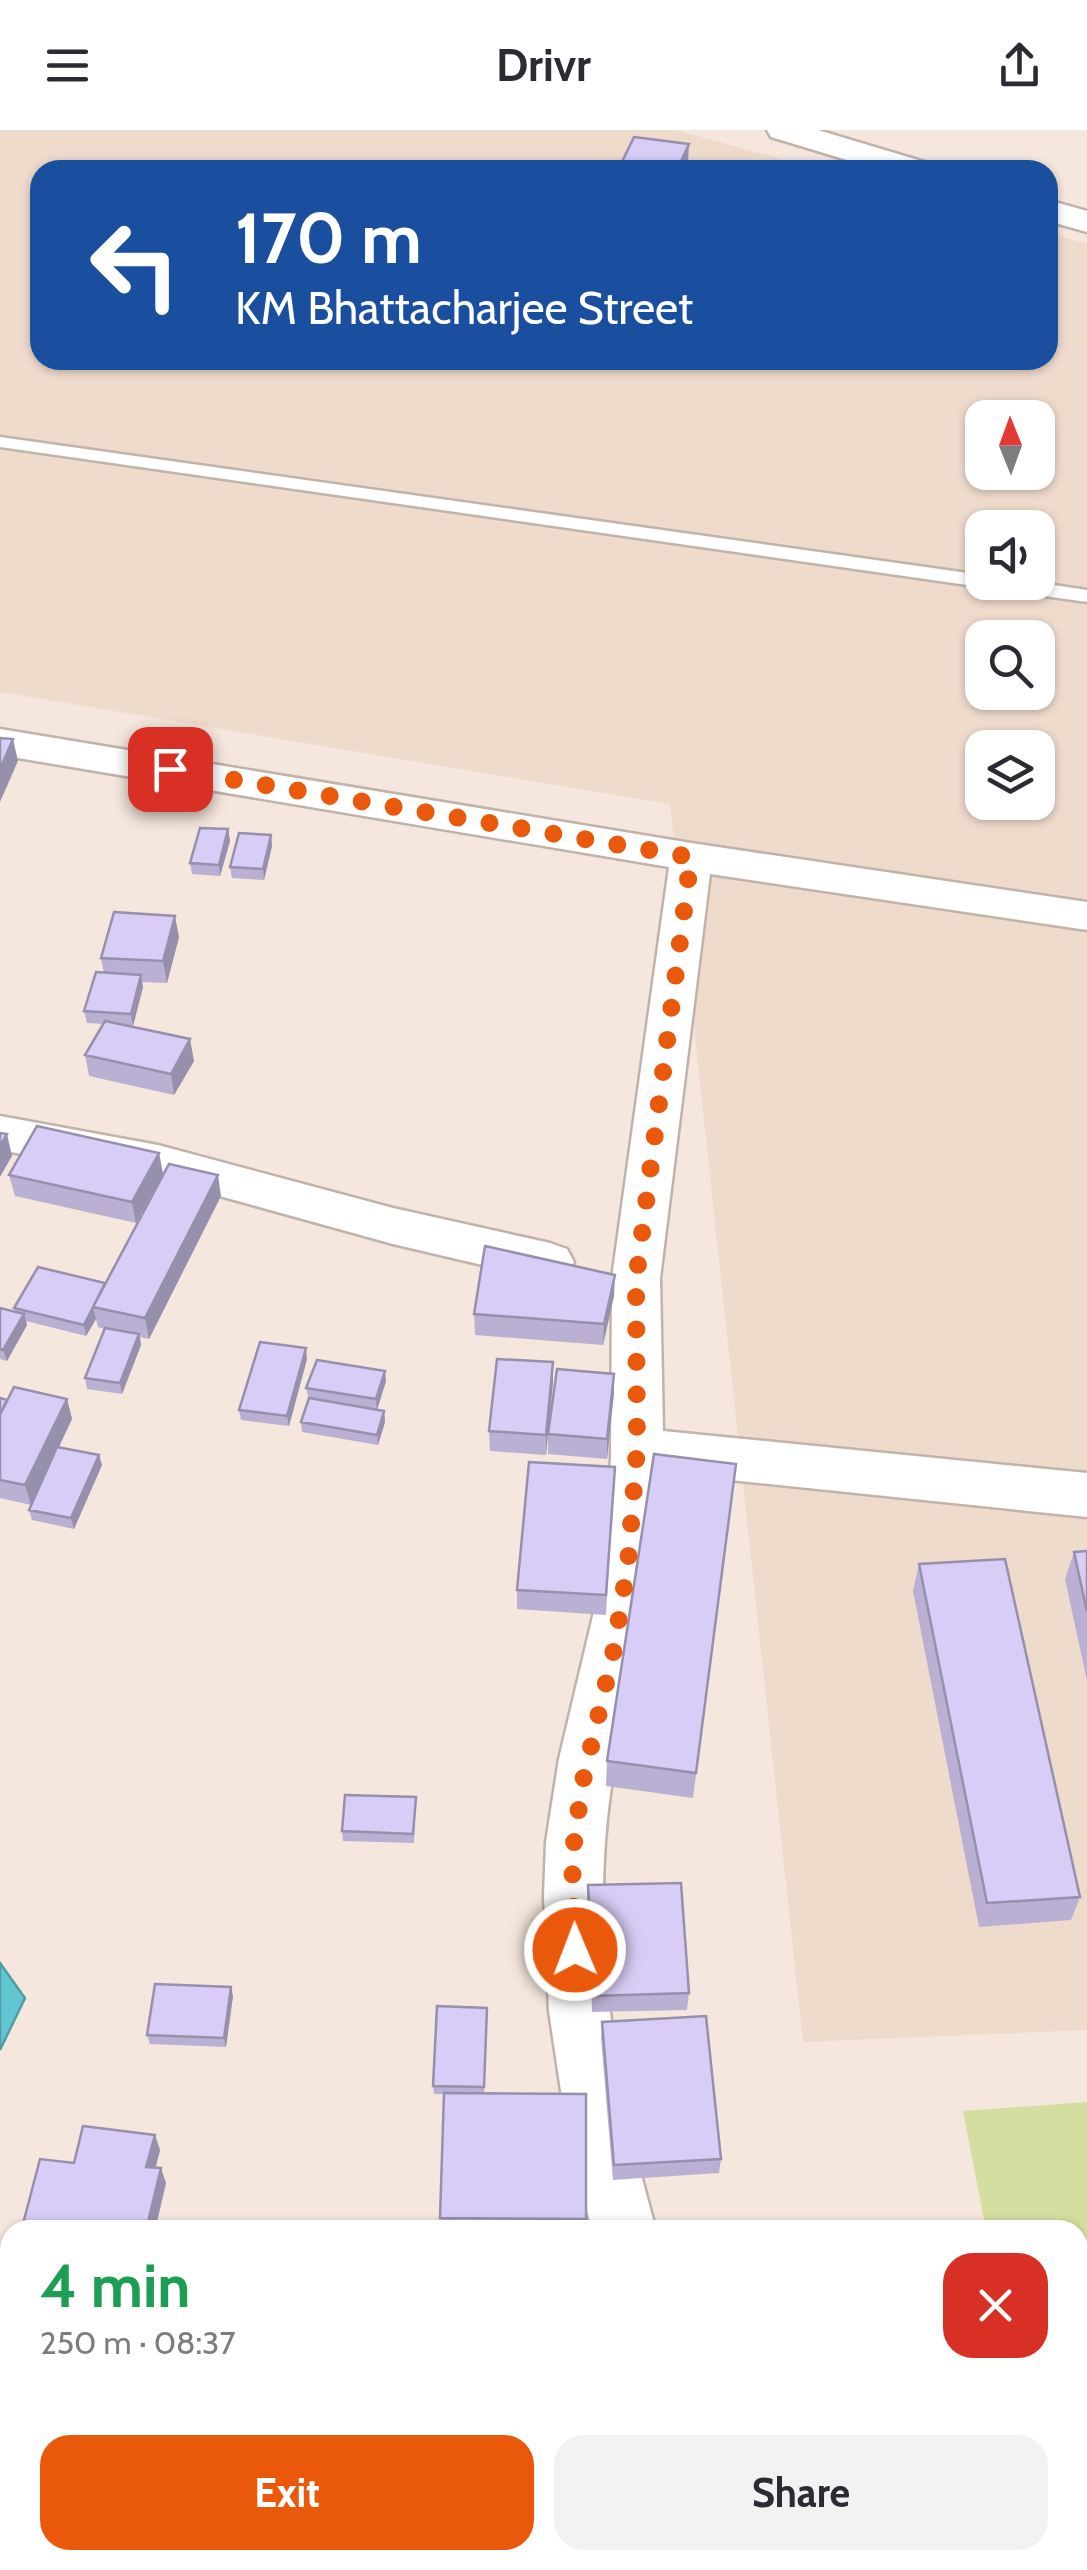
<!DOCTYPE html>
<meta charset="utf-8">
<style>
:root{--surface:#fff;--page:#f2f2f3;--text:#2b2b33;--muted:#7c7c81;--accent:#ea580c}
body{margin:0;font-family:Cabin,sans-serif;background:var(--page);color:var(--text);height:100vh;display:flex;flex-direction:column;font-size:38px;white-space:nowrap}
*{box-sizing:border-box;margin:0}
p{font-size:32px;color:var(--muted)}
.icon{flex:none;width:55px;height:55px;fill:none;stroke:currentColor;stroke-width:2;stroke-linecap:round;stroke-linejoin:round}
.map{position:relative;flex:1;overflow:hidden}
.side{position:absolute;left:0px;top:2090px;width:1088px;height:350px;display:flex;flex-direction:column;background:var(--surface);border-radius:30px 30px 0 0;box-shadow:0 2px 8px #0004}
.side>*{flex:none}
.top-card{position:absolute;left:30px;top:30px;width:1028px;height:210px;border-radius:30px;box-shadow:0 2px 8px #0004;background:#1a4fa0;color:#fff;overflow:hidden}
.needle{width:65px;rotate:359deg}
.buttons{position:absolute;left:965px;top:270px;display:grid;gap:20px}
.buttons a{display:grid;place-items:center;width:90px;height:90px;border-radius:20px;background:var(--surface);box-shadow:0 2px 8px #0004;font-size:50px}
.pin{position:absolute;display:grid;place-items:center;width:85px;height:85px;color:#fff;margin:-42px;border-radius:20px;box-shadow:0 5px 15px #0006}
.me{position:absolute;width:110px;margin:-55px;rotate:359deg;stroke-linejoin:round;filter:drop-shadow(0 0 8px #0008)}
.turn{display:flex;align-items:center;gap:35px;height:210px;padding:0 40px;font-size:45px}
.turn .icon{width:130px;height:130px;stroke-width:2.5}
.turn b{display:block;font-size:70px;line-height:85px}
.round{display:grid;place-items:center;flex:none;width:105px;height:105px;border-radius:30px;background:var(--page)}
.overview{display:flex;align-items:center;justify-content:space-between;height:170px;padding:0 40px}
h1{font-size:60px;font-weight:700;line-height:75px;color:#1e9e55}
.button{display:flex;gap:20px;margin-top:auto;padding:20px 40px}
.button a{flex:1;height:115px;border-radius:30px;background:var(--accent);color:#fff;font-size:40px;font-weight:700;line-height:115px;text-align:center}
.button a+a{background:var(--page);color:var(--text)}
header{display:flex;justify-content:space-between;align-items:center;height:130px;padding:0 40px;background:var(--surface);font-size:45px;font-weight:700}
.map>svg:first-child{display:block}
</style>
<header><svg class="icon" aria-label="menu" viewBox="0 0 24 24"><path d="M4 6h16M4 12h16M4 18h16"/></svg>Drivr<svg class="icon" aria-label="share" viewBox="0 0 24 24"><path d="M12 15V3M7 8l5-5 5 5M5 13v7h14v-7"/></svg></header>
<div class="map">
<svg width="1087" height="2440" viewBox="0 0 1087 2440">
<rect width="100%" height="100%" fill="#f5e7dd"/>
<path fill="#efdbcc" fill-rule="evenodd" d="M0 0H676L821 40H40V230H1048V103L1087 114V1900L803 1912 670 674 0 562ZM982 288H1038V342H982ZM982 398H1038V452H982ZM982 508H1038V562H982ZM982 618H1038V672H982Z"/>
<path fill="#d4dea0" d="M1087 1972V2440H1051L1050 2430H1078V2100H986L963 1981Z"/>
<path fill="#60c6d2" stroke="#559ba2" stroke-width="2.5" d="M0 1833 25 1868 0 1920Z"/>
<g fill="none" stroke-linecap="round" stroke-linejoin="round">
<defs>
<path id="lane" d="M0 307 982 445V452H1034L1087 460V472L0 317Z"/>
<path id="street" d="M0 599 691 713 1087 772V800L710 744 660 1148 663 1301 1087 1343V1387L662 1343C660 1391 656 1439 648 1486 637 1544 619 1599 611 1657 589 1806 615 1956 656 2100H592L566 1994 549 1881 544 1767 546 1712 559 1629 593 1486 602 1428 611 1329 612 1148 669 737 0 625Z
M0 986 158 1015 393 1078 550 1113 567 1119 574 1132 567 1145 550 1151 393 1114 158 1049 0 1020Z
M645 2430H715V2440H645Z"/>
<path id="secondary" d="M767 0H818L928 33 933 40H880L771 7Z
M1048 70 1087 81V102L1048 91Z"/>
</defs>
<use href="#lane" stroke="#c1b3aa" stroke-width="5"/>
<use href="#street" stroke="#c1b3aa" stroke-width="5"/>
<use href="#secondary" stroke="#c1b3aa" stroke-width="5"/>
<use href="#lane" fill="#fff" fill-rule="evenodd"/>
<use href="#street" fill="#fff" fill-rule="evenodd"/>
<use href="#secondary" fill="#fff" fill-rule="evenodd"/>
</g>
<path fill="#bab0d4" d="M228 699 230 711 220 746 192 744 190 733Z
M271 705 272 716 264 750 232 748 230 737Z
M179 807 167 853 142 852 143 857 133 896 122 895 194 931 174 965 89 946 85 925 104 894 87 893 84 881 104 843 101 828Z
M159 1023 163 1044 136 1093 15 1066 9 1045Z
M221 1066 149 1209 140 1207 141 1215 122 1264 87 1259 85 1248 104 1199 98 1197 96 1189 86 1206 26 1191 27 1195 7 1231 0 1229V1178L15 1182 14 1178 105 1153Z
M614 1166 603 1215 475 1205 474 1184Z
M307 1229 289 1296 241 1290 239 1280Z
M614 1244 607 1329 548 1324V1304L546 1325 490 1321 489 1301 553 1252 548 1303Z
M386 1251 377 1280 384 1281 385 1292 378 1315 302 1302 301 1292 309 1269 306 1258Z
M0 1268 7 1270 67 1269 72 1289 59 1317 102 1335 74 1399 32 1390 29 1380 31 1375 0 1368Z
M736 1334 693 1668 606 1656 607 1631Z
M615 1337 606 1485 517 1479V1460Z
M1087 1421V1551L1065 1449 1074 1422Z
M919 1434 1080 1767 1071 1790 979 1797 913 1461Z
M416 1667 414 1713 343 1711 342 1701Z
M588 1755 689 1863 687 1880 592 1882Z
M233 1866 226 1917 150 1914 147 1905Z
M487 1886 484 1964H586V2100H441L440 2088 444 1964H434L433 1956Z
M602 1892 721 2029 719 2043 613 2050 601 1908Z
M155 2005 160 2020 155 2038 166 2053 155 2100H26L23 2094 74 2033Z
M70 2430H206L203 2440H106Z"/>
<path fill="#9790ac" d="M689 14 688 34 686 40H677Z
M13 609 18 631 0 672V639Z
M228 699 230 711 220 746 219 735Z
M271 705 272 716 264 750 263 739Z
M175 786 179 807 167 853 163 831Z
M141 845 143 857 133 896 131 884Z
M190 909 194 931 174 965 171 944Z
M7 1004 12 1026 0 1047V1016Z
M159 1023 163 1044 136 1093 132 1072Z
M218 1045 221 1066 149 1209 145 1188Z
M615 1145 614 1166 603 1215 604 1194Z
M93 1178 96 1189 86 1206 84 1195Z
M24 1184 27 1195 7 1231 3 1220Z
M139 1204 141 1215 122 1264 120 1253Z
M306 1218 307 1229 289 1296 287 1286Z
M553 1232V1252L546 1325V1305Z
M385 1241 386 1251 377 1280 376 1269Z
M614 1244V1264L607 1329V1309Z
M67 1269 72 1289 31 1375 25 1355Z
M384 1281 385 1292 378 1315 377 1305Z
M99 1325 102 1335 74 1399 71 1388Z
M231 1857 233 1866 226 1917 224 1908Z
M155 2005 160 2020 152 2052 146 2037Z
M161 2038 166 2053 155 2100H146Z
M198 2430H206L203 2440H195Z"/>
<path fill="#d8cdf6" stroke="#9790ac" stroke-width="2.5" d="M634 7 689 14 677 40H618Z
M0 608 13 609 0 639Z
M200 698 228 699 219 735 190 733Z
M239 703 271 705 263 739 230 737Z
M114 782 175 786 163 831 101 828Z
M96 842 141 845 131 884 84 881Z
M105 891 190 909 171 944 85 925Z
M37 996 159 1023 132 1072 9 1045Z
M0 1003 7 1004 0 1016Z
M169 1034 218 1045 145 1188 93 1177Z
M485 1116 615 1145 604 1194 474 1184Z
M38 1137 105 1153 84 1195 14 1178Z
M0 1178 24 1184 3 1220 0 1219Z
M105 1198 139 1204 120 1253 85 1248Z
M260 1212 306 1218 287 1286 239 1280Z
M497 1229 553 1232 546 1305 489 1301Z
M317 1230 385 1241 376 1269 306 1258Z
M557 1239 614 1244 607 1309 548 1304Z
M14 1257 67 1269 25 1355 0 1350V1285Z
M0 1268 7 1270 0 1284Z
M309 1268 384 1281 377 1305 301 1292Z
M57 1317 99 1325 71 1388 29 1380Z
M654 1324 736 1334 696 1643 607 1631Z
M529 1332 615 1337 606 1465 517 1460Z
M1087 1421V1482L1074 1422Z
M1005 1429 1080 1767 987 1773 919 1434Z
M345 1665 416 1667 413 1704 342 1701Z
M681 1753 689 1863 593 1866 588 1755Z
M155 1854 231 1857 224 1908 147 1905Z
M437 1876 487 1878 484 1957 433 1956Z
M706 1886 721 2029 614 2035 602 1892Z
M444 1963 586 1964V2089L440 2088Z
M83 1996 155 2005 146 2037 161 2038 146 2100H69L23 2094 40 2029 74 2033Z
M99 2430H198L195 2440H135Z
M469 2430H498L583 2440H468Z"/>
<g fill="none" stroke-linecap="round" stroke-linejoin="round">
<path stroke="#ea580c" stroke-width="18" stroke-dasharray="0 32.4" d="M170 639 691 727 636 1150 637 1319 628 1433 614 1519 582 1655 572 1728 575 1820"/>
</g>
</svg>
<div class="buttons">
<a><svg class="needle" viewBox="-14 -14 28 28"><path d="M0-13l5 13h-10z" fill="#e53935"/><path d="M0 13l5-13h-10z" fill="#7c7c81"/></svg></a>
<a><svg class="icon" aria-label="sound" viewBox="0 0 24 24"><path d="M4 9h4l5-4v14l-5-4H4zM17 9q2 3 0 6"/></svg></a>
<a><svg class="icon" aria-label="search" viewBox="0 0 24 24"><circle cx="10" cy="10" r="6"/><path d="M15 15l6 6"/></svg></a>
<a><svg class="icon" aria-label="layers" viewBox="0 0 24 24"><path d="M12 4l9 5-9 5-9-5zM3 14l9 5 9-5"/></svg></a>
</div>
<div class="pin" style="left:170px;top:639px;background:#d93025"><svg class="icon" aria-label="arrive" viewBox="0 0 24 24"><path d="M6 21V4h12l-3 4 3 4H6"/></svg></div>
<svg class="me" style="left:575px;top:1820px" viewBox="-20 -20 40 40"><circle r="17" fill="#ea580c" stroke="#fff" stroke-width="3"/><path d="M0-11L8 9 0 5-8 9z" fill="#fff"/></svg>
<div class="top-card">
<div class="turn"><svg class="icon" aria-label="left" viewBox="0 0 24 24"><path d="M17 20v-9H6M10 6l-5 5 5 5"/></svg><div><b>170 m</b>KM Bhattacharjee Street</div></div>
</div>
<section class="side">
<div class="overview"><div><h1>4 min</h1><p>250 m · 08:37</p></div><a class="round" style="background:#d93025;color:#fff"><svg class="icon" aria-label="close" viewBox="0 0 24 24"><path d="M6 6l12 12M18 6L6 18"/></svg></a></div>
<div class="button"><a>Exit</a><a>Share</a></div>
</section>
</div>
